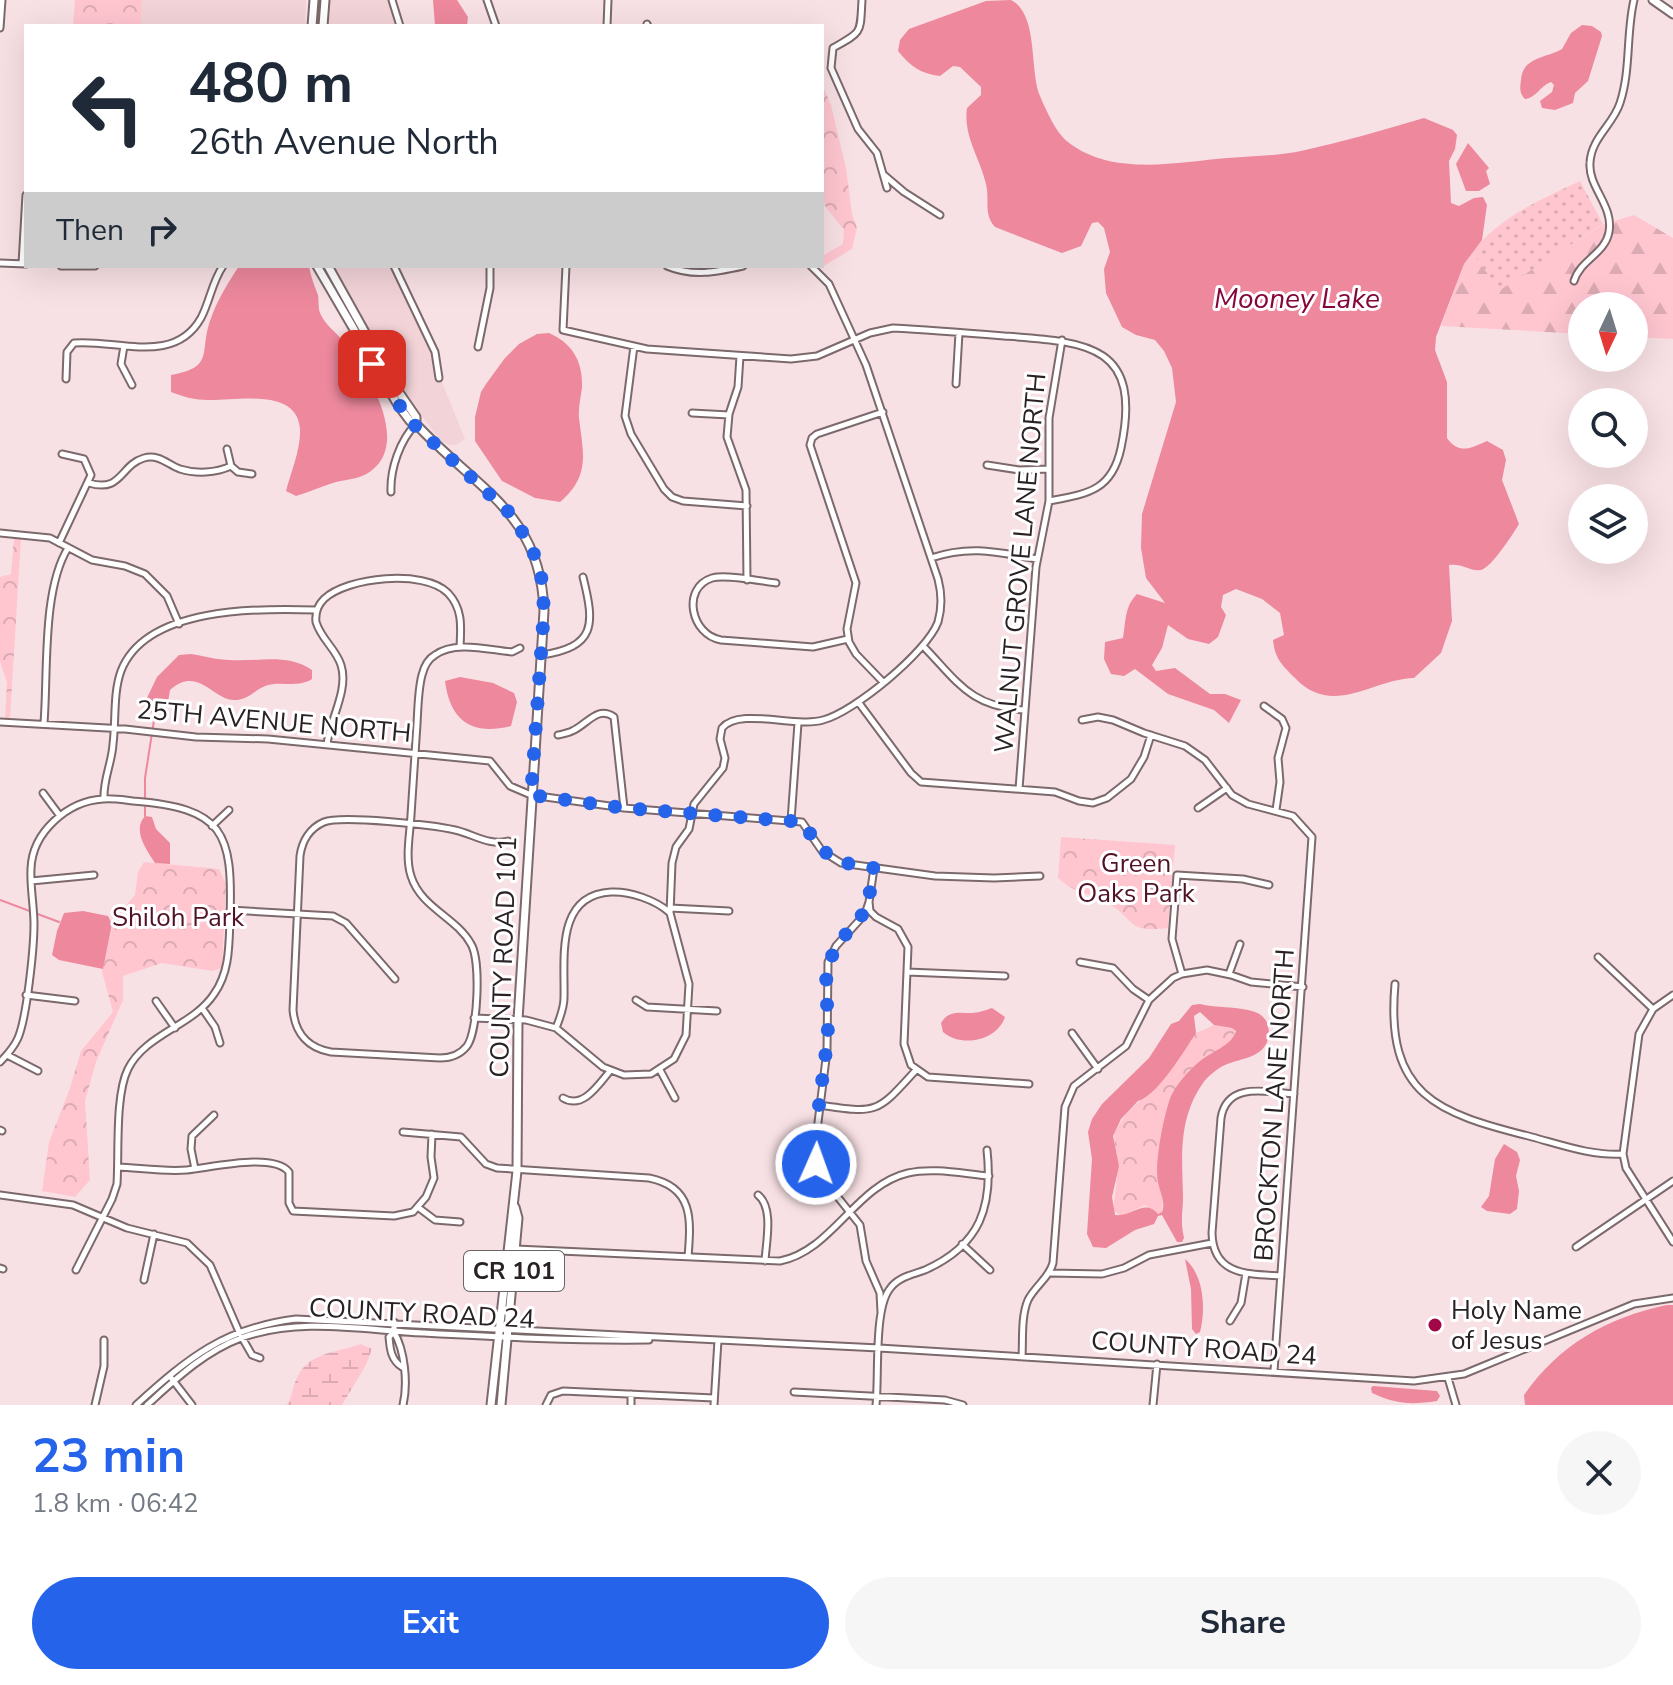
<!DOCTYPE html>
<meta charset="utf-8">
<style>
:root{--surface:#fff;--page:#f6f6f7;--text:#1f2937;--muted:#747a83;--accent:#2563eb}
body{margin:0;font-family:"Nunito Sans",sans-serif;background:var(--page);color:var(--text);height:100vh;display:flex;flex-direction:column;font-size:30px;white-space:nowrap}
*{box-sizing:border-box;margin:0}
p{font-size:26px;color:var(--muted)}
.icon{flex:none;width:44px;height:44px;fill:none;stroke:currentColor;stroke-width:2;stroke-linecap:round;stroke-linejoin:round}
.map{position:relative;height:1405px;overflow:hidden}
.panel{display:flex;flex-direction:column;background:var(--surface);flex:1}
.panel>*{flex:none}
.hud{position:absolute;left:24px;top:24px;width:800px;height:244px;border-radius:0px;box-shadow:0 8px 32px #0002;background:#fff;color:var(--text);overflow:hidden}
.needle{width:52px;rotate:184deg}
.tools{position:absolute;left:1568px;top:292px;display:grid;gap:16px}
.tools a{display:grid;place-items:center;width:80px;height:80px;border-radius:50%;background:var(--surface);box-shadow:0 8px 32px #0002;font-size:40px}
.pin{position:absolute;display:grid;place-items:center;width:68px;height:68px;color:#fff;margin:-34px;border-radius:16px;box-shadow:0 4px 12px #0006}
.me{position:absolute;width:88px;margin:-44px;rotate:2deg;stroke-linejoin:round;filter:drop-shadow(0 0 6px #0008)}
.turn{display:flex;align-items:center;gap:28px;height:168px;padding:0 32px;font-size:36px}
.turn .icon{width:104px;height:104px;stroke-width:2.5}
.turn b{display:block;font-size:56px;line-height:68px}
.then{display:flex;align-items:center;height:76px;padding:0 32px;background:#0003;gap:16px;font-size:30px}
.round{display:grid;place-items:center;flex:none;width:84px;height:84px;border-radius:42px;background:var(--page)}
.head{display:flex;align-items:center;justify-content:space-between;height:136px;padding:0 32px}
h1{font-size:48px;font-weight:700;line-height:60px;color:var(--accent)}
.button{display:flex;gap:16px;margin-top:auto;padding:16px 32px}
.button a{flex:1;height:92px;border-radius:48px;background:var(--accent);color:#fff;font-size:32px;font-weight:700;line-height:92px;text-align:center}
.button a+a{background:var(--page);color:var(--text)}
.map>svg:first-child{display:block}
</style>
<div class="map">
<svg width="1673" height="1405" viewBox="0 0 1673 1405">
<defs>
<pattern id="grass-dots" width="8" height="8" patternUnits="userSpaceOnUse" patternTransform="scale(2)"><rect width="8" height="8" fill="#ffc6d0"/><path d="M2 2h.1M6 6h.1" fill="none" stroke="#dbaab2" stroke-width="1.8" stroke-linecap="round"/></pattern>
<pattern id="forest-firs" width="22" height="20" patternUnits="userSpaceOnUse" patternTransform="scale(2)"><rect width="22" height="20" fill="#ffc6d0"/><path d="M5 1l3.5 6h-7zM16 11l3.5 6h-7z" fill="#dbaab2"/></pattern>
<pattern id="wetland-marsh" width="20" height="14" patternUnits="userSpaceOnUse" patternTransform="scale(2)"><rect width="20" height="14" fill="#ffc6d0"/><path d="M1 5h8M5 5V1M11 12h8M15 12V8" fill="none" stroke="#dbaab2"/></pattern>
<pattern id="park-crowns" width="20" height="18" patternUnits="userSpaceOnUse" patternTransform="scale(2)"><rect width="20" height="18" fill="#ffc6d0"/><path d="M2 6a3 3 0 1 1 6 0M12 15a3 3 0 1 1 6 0" fill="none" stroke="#dbaab2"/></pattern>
</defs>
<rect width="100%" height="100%" fill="#f8e1e5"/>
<path fill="#f2d3d8" d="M142 0H306L305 26H141Z
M329 0H395L404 26H327Z
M334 266H395L465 439 456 445H449L440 440 400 387Z"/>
<path fill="url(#grass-dots)" d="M1580 181 1603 224 1500 291 1472 253C1498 217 1542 199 1580 181Z"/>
<path fill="url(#forest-firs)" d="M1634 215 1673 238V339L1634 337V306H1582V334L1441 326 1464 264 1472 253 1500 290 1604 224Z"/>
<path fill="url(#wetland-marsh)" d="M361 1344 372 1349 366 1365 342 1405H287C292 1397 292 1389 296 1380 307 1352 336 1353 361 1344Z"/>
<path fill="url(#park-crowns)" d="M75 0H142L141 26H73Z
M822 84 831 105 846 168 852 214 857 228 852 249 817 270 811 266H822V256L843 244 844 230 825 206 822 194Z
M14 538H21L10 719H5L7 683 0 661V577L11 574Z
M1061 837 1175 845 1168 928C1126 933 1136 920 1108 903 1090 892 1076 895 1058 878Z
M144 862 219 869 226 884 222 968 212 971 162 963 123 976V1000L96 1062 85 1101 90 1180 75 1197 42 1191 49 1142 70 1088 81 1051 113 1012 102 972 114 919 135 895 138 872Z
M1214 1025 1235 1029 1234 1038 1169 1102 1162 1213 1158 1214 1145 1205 1122 1216 1113 1211 1117 1179 1114 1133 1126 1114 1166 1075 1196 1033Z"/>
<path fill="#ed889d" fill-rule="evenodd" d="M433 0H457L468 17 467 26H435Z
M1011 0C1039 14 1029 70 1040 96 1046 110 1056 133 1068 142 1112 177 1178 162 1228 158 1252 156 1277 156 1301 151 1342 142 1383 130 1424 118L1453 130 1457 135 1455 149 1449 161 1451 203 1459 206 1474 198 1483 197 1487 205 1482 240 1464 264 1436 337 1435 350 1447 382V438C1459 455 1471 448 1487 441L1503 450 1506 460 1502 480 1519 524C1513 534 1491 568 1481 570 1471 572 1462 563 1449 565L1452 621 1441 653 1414 678C1372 679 1333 718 1295 678 1282 665 1275 659 1273 640L1284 635 1280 613 1262 599 1236 589 1223 595 1221 607 1226 615 1218 637 1209 644 1188 639 1168 625 1162 648 1152 665 1156 671 1175 668 1210 694H1225L1241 700 1229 723 1214 710 1168 694 1135 669 1124 676 1111 674 1104 659 1105 642 1123 638C1126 622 1124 607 1137 594L1165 603 1146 578 1141 548 1142 514 1176 402 1172 368 1164 351 1155 340 1136 335 1122 327 1106 293 1104 269 1110 252 1104 228 1098 222 1092 223 1081 246 1062 253 995 227C983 214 990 200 986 184 980 158 963 136 967 108L981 95V87L960 67 953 66 940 76C921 74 910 66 898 51L900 40 909 29 986 1Z
M1582 25 1592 26 1601 32 1602 36 1588 81 1575 93 1573 103 1555 110 1542 108 1540 101 1552 92 1554 85 1551 82C1540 86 1536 98 1525 99 1519 93 1520 88 1521 80 1522 57 1547 58 1562 49L1571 33Z
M1468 143 1489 168 1486 171 1490 184 1479 191H1466L1456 164Z
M239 266H309C311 277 314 285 318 295 319 301 318 308 320 313 325 325 336 332 343 341 367 369 411 442 371 471 360 479 349 479 336 482 323 486 309 492 296 496L286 491C291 472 301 449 300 429 297 387 236 401 208 400 195 400 184 397 171 392V375C215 367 199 353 210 321 216 302 228 283 239 266Z
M549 333C572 343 583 361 582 387 581 397 578 408 579 418 583 452 591 476 560 502L535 498 502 481 475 441V417L481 392 486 384 505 358 519 344 537 334Z
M191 654C204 656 217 660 230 660 259 662 287 653 312 670V679C298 688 283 681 268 685 255 689 249 700 234 700 213 700 198 665 170 690L168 702 162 713 147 712 145 702 157 677 179 655Z
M460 677 493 683 514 693 517 702 511 726C472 736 450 721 445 681Z
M145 816 152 817 156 829 170 843V864L155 863C146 849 132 830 145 816Z
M83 911 108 916 112 924 103 969 59 960 52 955 57 931 64 913Z
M1200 1004C1217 1009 1254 1005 1264 1018 1268 1022 1269 1029 1269 1035 1265 1060 1239 1057 1221 1067 1215 1071 1207 1077 1203 1083 1178 1119 1182 1155 1183 1196 1183 1213 1180 1220 1184 1238L1182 1242H1177L1162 1215 1158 1216 1154 1224 1135 1230 1106 1248 1093 1247 1087 1234 1092 1159 1088 1132 1092 1119 1102 1104 1149 1058 1171 1024 1179 1021 1192 1005ZM1200 1012 1214 1025 1232 1028 1236 1031C1232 1046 1210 1052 1199 1062 1188 1071 1177 1084 1171 1096 1164 1114 1154 1164 1158 1182 1160 1193 1166 1202 1162 1212L1158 1214C1144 1198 1133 1217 1115 1215L1112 1197 1119 1166 1113 1136 1121 1119 1138 1101C1158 1095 1184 1051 1196 1033L1194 1016Z
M992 1008 1005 1017C997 1041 961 1048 943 1032L941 1023C949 1010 959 1013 972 1013 978 1013 986 1010 992 1008Z
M1504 1144 1517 1152 1520 1160 1516 1176 1519 1191 1517 1209 1510 1214 1487 1211 1481 1207 1489 1196 1495 1159Z
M1185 1259C1204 1275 1206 1309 1200 1332L1196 1334 1192 1329 1191 1289Z
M1667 1305H1673V1405H1525L1524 1395C1559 1345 1606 1318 1667 1305Z
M1373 1386 1437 1391 1440 1396 1437 1401C1410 1405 1396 1404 1372 1393L1371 1388Z"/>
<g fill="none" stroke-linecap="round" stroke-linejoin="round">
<path stroke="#ed889d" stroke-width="2" d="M145 816V778L155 714
M0 900 59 922"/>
<defs>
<path id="minor" d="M392 0 400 26
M487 0 496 26
M862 0C860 34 863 31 833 48L831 68 858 129 877 153 887 188
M647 24 648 26
M607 26 608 0
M0 28 2 0
M884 175 904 192 940 215
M0 263 26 264
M22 264 26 195
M61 266H95
M394 266 435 352 439 378
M566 266 563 330 647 349 791 359 817 356 870 333 893 328C930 330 967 333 1004 336 1087 342 1143 344 1121 448 1112 491 1087 494 1049 501
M667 266C693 277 716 272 743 266
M1574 281C1580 260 1605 254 1609 232 1614 206 1588 187 1590 163 1591 138 1613 125 1620 103 1631 70 1626 33 1634 0
M124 346 121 364 132 385
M634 346 625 416 631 434 664 489 672 497 683 501 747 506
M478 347 490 288V266
M740 356 738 387 729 414 727 437 746 490 747 580
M66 379 67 352 74 343C117 339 174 366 201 318 210 301 212 282 223 266
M956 384 959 333
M883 412 817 434 812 438 810 445 856 583 847 629 849 642 856 654 883 682
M692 413 729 415
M227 449 231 466
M987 465 1019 470 1049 469
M231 466 238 472 252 474
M89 483C122 493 120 465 144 458 159 454 167 464 180 469 196 474 216 473 231 466
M391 492C390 469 400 440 416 424
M0 533 50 538 92 560 125 566 145 574 167 596 179 624
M59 543 91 475 84 459 62 454
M931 558C970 545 997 552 1037 559
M776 583C760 581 726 574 712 578 681 588 691 635 721 640L813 647 848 639
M923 646C958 682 970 707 1025 710
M541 655C596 647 595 625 583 577
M859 703 911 773 921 782 1055 792 1079 801 1093 803 1107 798 1131 779 1144 757 1151 735
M1264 706 1282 719 1286 728 1278 758 1280 782 1276 810
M1082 720 1098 717 1113 720 1144 733 1185 746 1205 760 1232 795 1248 804 1293 816 1312 837 1274 1371
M0 722 125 729 196 737 268 739 490 761 510 786 531 795 624 808 802 822 822 851 841 863 935 876 994 878 1040 876
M44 723C48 673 42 590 68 548
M558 735C559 735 571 732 572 731 587 725 597 705 614 717L624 808
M327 744C330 719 349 690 341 665 336 649 321 639 316 622 315 613 317 606 324 599 347 577 424 569 448 593 463 609 461 627 460 647
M1019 789 1036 567 1049 501V418L1062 340
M43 793 60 816
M104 799C103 779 112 763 113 744 116 721 113 693 121 671 146 606 260 608 316 610
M1198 808 1227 788
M791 821 798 723
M212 826 229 810
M508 841C489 846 473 834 455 830 433 825 342 815 324 822 310 828 302 841 300 856L293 1010C295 1033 308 1048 331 1052L440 1058C451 1058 460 1055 467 1046 478 1031 481 960 471 944 456 917 421 908 411 876 405 857 410 835 411 815 413 785 415 754 417 724 418 708 418 690 422 675 424 667 428 659 435 655 455 640 489 650 512 652L520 648
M874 868 869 902 870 911 876 917 898 929 908 947 904 1044 911 1065 928 1077 1029 1084
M31 881 94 875
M869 902 865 914 836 946 828 962 827 1051 814 1154 825 1181 860 1225 866 1261 880 1293 881 1312
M670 908 729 911
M230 910 333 916 346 923 395 979
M1598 957 1653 1009
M1080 962 1113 968 1133 989 1149 1000
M907 972 1005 976
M1182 974 1172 939 1177 875 1243 879 1269 885
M1229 974 1240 944
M1395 984C1385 1096 1437 1113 1532 1137 1562 1145 1592 1156 1623 1154
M26 995 75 1001
M1673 995 1653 1009 1639 1034 1623 1154 1626 1168 1673 1242
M636 1000 647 1007 717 1011
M156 1001 175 1028
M202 1008 215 1027 220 1043
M474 1018 526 1020 556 1028 603 1067 624 1075 651 1074 674 1059 686 1035 689 984 670 913 672 863 676 847 689 829 694 804 723 768 725 758 720 739 722 728C739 707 796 728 823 720 854 712 927 652 938 622 942 608 942 594 938 579L866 365 829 284 811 266
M556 1028C560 1018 564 1008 564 998 565 959 555 895 611 892 630 891 655 900 669 912
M1072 1033 1098 1069
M7 1055 38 1071
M0 1062C7 1055 14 1047 18 1038 27 1017 34 947 34 924 34 906 30 887 31 869 32 832 68 801 103 799 113 798 124 800 133 801 224 808 233 832 230 918 229 944 230 972 214 994 193 1026 145 1034 128 1069 115 1095 119 1153 117 1184L112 1199 76 1270
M660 1070 675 1098
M563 1098C583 1110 599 1084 610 1071
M820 1105C878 1114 877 1113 916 1070
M0 1130 2 1131
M403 1132 461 1137 486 1164 497 1168 649 1178C694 1187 691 1220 688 1257
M118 1167C140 1168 165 1172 187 1170 210 1168 273 1152 289 1172V1203L293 1211 394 1216 413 1212 426 1197 434 1178 431 1157 432 1134
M195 1169 191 1149 192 1136 214 1115
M0 1195 73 1205 127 1228 187 1243 210 1265 240 1334 252 1355 260 1358
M758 1195C774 1208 766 1242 765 1261
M419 1208 435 1220 460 1222
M962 1244 990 1270
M1576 1247 1673 1181
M516 1249 780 1261C832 1251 856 1185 908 1173 933 1167 964 1174 989 1176
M0 1268 3 1269
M1050 1273 1102 1274 1124 1268 1149 1255 1212 1243
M1281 1276C1249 1274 1213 1276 1212 1233L1221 1118C1227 1081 1268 1092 1294 1094
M144 1280 154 1234
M1230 1321 1241 1303 1246 1273
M394 1322V1332L389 1337C390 1349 391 1360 402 1367
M394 1332C405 1351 408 1384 403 1405
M1022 1357C1023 1339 1021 1316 1028 1300 1035 1286 1049 1278 1053 1263L1065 1107 1074 1086 1126 1046 1149 1000 1173 978 1182 974 1207 970 1231 975 1251 982 1303 987
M1448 1378 1456 1405
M172 1379 192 1405
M794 1392 945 1400 963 1405
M95 1405 104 1366V1340
M136 1405C188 1358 224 1328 296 1319L879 1348 1414 1381 1464 1374 1634 1304 1673 1298
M147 1405C176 1379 204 1352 241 1338 300 1317 362 1330 423 1333 499 1337 573 1341 649 1340
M546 1405 551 1395 563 1391 714 1398
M631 1405V1394
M714 1405 718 1340
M876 1405C879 1377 874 1311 889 1290 897 1277 912 1275 925 1270 981 1245 993 1206 987 1150
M1153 1405 1157 1364"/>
<path id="major" d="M1653 0 1673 14
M312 26 314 0
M323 26 325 0
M317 266 398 405 410 421 416 424C475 488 541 512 544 611L518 1020 517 1171 491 1405
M328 266 396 388 416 417V424
M501 1405 518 1218 515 1207"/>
</defs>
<use href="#minor" stroke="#7c696c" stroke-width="9"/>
<use href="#major" stroke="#7c696c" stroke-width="11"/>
<use href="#minor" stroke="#fff" stroke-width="5"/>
<use href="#major" stroke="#fff" stroke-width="7"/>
</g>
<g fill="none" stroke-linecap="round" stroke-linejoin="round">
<path stroke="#2563eb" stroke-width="14" stroke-dasharray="0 25.2" d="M372 364 410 421 513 516 533 551 542 580 544 611 531 795 624 808 802 822C827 858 829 862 874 868L867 909 836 946 826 971 828 1035 814 1144 816 1164"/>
</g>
<circle fill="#a10646" stroke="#fff" stroke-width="3" cx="1435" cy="1325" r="8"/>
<g text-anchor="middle" stroke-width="6" stroke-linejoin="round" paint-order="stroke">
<rect fill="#fff" stroke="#696465" stroke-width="2" x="464" y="1251" width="100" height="40" rx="6"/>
<g font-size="24" font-weight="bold" fill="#292123">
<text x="514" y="1279">CR 101</text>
</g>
<g font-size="26" fill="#292123" stroke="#fff">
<text transform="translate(1020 563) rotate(-85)" y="9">WALNUT GROVE LANE NORTH</text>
<text transform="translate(274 721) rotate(5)" y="9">25TH AVENUE NORTH</text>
<text transform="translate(503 957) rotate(-88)" y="9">COUNTY ROAD 101</text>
<text transform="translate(1274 1105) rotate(-86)" y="9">BROCKTON LANE NORTH</text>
<text transform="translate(422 1313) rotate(3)" y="9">COUNTY ROAD 24</text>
<text transform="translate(1204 1348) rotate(4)" y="9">COUNTY ROAD 24</text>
</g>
<g font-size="26" fill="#511225" stroke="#fff">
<text x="1136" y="872">Green<tspan x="1136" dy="30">Oaks Park</tspan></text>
<text x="178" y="926">Shiloh Park</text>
</g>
<g font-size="26" fill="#292123" stroke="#fff" text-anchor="start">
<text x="1451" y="1319">Holy Name<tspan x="1451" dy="30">of Jesus</tspan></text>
</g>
<g font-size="28" font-style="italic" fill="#850639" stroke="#fff">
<text x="1297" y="308">Mooney Lake</text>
</g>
</g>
</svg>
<div class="tools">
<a><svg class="needle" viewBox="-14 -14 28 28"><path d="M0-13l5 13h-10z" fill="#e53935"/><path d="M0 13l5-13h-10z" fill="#747a83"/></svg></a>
<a><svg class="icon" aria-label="search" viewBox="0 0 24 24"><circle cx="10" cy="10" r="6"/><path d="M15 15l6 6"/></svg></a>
<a><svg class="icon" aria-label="layers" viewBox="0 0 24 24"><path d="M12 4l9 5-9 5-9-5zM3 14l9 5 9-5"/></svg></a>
</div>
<div class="pin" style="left:372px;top:364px;background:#d93025"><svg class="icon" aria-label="arrive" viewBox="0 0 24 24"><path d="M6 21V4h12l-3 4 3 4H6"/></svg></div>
<svg class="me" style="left:816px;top:1164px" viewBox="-20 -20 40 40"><circle r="17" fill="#2563eb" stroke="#fff" stroke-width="3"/><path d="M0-11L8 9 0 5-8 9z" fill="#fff"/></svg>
<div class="hud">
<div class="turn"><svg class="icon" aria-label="left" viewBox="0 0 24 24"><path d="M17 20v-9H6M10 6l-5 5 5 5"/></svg><div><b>480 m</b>26th Avenue North</div></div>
<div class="then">Then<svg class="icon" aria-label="right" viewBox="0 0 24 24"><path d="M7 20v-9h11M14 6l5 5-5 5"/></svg></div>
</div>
</div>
<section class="panel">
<div class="head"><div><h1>23 min</h1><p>1.8 km · 06:42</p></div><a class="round"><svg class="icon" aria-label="close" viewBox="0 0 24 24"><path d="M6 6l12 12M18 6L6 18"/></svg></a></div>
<div class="button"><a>Exit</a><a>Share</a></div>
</section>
